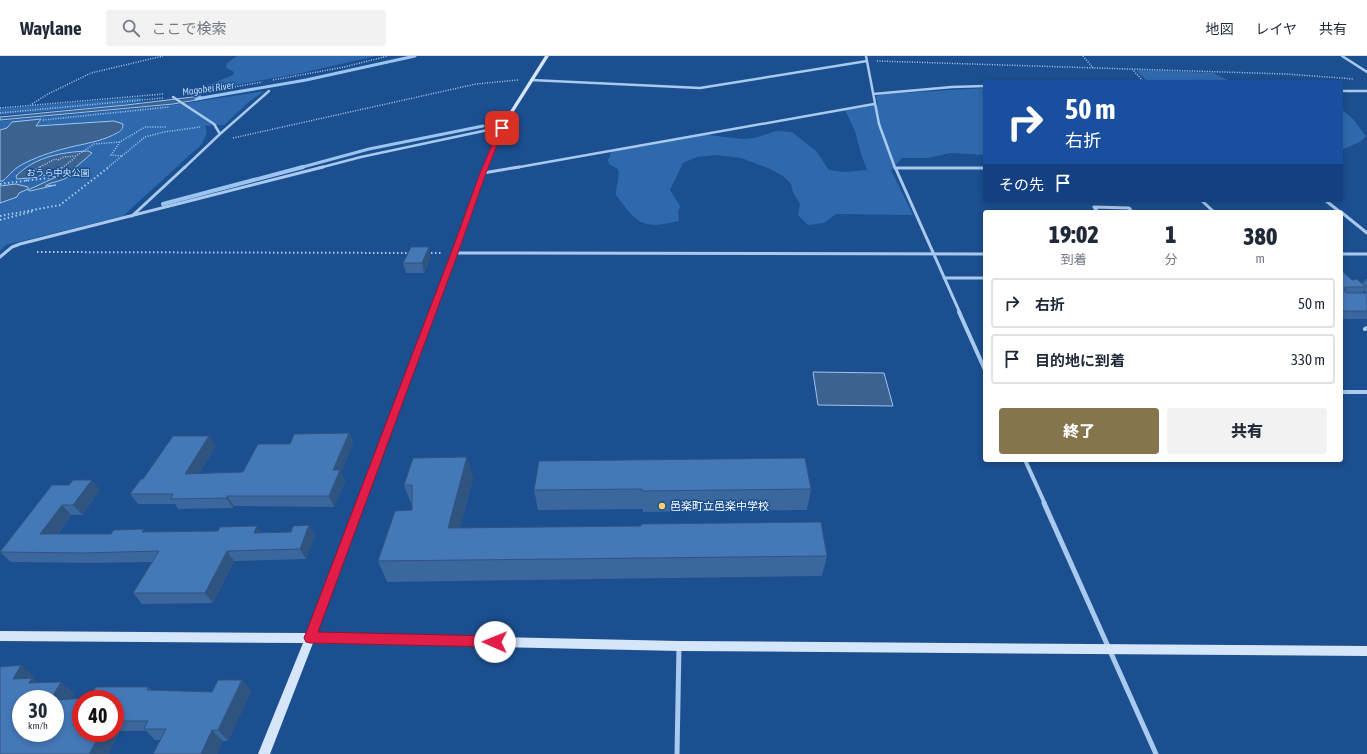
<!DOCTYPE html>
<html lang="ja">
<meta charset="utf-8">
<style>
:root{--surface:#fff;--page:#f2f2f3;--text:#1f2937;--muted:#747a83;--line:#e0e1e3;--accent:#84754c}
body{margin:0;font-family:"Asap Condensed","Noto Sans JP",sans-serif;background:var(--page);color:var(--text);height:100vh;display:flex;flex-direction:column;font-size:15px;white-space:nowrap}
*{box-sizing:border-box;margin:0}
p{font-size:13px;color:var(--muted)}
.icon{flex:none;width:22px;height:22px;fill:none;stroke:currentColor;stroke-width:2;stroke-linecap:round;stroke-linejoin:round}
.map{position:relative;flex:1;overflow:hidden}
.panel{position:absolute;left:983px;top:154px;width:360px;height:252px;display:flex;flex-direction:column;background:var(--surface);border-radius:4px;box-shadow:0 2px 6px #0003}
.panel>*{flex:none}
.guide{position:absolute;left:983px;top:24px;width:360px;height:122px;border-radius:4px;box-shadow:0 2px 6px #0003;background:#1a4fa0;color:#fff;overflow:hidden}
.speed{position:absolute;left:12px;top:634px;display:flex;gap:8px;font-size:20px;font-weight:700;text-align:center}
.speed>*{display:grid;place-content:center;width:52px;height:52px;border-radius:50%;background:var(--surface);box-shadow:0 2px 6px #0003;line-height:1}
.speed small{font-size:10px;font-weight:400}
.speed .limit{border:6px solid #d22;background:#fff;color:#111}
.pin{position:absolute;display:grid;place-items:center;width:34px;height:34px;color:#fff;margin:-17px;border-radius:8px;box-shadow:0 2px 6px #0006}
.me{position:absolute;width:44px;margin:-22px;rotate:271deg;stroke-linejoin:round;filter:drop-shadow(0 0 3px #0008)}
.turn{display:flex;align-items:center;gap:14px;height:84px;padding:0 16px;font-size:18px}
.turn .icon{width:52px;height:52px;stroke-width:2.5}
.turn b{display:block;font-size:28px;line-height:34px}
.then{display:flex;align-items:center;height:38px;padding:0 16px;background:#0003;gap:8px;font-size:15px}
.eta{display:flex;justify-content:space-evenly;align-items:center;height:68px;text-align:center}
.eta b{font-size:24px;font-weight:800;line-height:28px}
.primary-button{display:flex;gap:8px;margin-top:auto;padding:8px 16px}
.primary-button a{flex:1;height:46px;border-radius:4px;background:var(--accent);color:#fff;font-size:16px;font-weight:800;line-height:46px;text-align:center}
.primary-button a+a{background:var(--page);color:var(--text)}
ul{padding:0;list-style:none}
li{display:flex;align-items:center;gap:12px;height:50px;margin:0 8px 6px;padding:0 8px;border:2px solid var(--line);border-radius:4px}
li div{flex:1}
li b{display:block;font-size:15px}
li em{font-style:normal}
header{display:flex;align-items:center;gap:24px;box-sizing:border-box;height:56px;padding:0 20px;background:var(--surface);border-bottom:1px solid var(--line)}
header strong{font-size:19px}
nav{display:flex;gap:22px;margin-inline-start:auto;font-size:14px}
.search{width:280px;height:36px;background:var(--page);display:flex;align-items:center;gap:10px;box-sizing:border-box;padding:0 14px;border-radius:4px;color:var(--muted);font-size:15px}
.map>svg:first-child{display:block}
</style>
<header>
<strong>Waylane</strong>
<div class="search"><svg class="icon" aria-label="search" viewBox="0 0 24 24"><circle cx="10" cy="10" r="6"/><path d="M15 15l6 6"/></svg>ここで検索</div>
<nav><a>地図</a><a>レイヤ</a><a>共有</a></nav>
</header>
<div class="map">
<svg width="1367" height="698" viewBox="0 0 1367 698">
<rect width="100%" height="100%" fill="#1b4f8f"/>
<path fill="#2e69ad" d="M237 0H376L297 18 234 29 203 32 208 29 233 19 234 16 226 12 227 7Z
M1140 14 1213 17 1232 26H1148L1137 15Z
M985 32V99L950 97 928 102H902L891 114 913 159 836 158 824 167 808 169 798 159 800 148 793 136 791 128 783 120 768 112 741 102 716 99 697 101 683 107 670 134 680 150 678 157 679 165C641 174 637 167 616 139 616 129 620 122 618 113L609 108 608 104 612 94 699 78 742 83 755 82 776 75 792 76 816 95 829 114 845 116 867 114 861 98 855 75 845 54 878 49 876 40 885 38Z
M265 35 251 44 224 69 205 70 207 76 202 88 123 160 6 189 0 195V65L174 49Z
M135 42H142L140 46 121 49 0 59V53L8 52Z
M1341 53 1353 63 1366 80 1360 86 1341 94Z"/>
<path fill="#3c6290" stroke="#9cc4f0" d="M201 40 202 43 173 48 0 64V61L126 49Z
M41 63 36 70 114 65 123 68C123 73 121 75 117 77 105 84 89 87 75 90 58 94 41 99 25 107 16 111 10 118 3 125H0V74L7 72 12 66Z
M88 95 92 97 68 118 69 120C62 126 52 125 45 130L56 129 30 135 28 134 56 121 44 119 41 121 17 123 16 120C35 101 61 96 88 95Z
M16 128 28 131V133L19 137 17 141 0 147V130Z
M813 316 884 317 893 350 818 349Z"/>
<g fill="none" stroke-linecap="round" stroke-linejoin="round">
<path stroke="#9cc4f0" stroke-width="3" d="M196 43 306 24 415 0
M299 112 369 93 483 70"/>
<path stroke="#9cc4f0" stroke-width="4" d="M163 148 303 111"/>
<path stroke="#a9c9ee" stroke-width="1.5" stroke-dasharray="1 1.5" stroke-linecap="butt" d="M1083 0 1093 12
M877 5 1286 18 1354 23
M1132 13 1144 26
M273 24 344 11 388 0
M188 39 262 26
M32 48 48 38 91 17 163 0
M0 52 163 38
M0 57 163 42
M43 64 169 51
M233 82 476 28 518 24
M122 100 145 81 164 76 200 71
M38 112 55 103 58 104 64 101 76 100 94 88 120 86
M62 112 76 101
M107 112 122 100 111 99 120 86 145 71H167"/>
<path stroke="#a9c9ee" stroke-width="2" stroke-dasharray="1.5 2.5" stroke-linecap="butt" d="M26 125 36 115H33L41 111
M0 128 48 122 63 111
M0 160 60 149 109 111
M0 164 34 155
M37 196 410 197
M427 197H442"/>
<path stroke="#a9c9ee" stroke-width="2.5" d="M866 0 879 68 895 112
M1342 0 1367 16
M531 24 700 32 867 5
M1341 35H1367
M873 38 952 31 985 30
M173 41 214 68 220 78 184 112
M220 78 269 35
M319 112 361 101 502 71
M514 112 874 48"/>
<path stroke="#a9c9ee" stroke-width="3" d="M895 111 960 257
M895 112H985
M483 117 519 111
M1201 144 1214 156
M1325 144 1340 156
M1098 156 1094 151 1129 152 1132 156
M1341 156 1367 177
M132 160 185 111
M455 197 985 198
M1341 198H1367
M0 201 12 191 20 188 323 111
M944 222H985"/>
<path stroke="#a9c9ee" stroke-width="4" d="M959 256 985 314
M1365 273 1367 272
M1341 336H1367
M1025 404 1045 448"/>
<path stroke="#a9c9ee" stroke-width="5" d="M1044 447 1156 698
M677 698 679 590"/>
<path fill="#d6e6fa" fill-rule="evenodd" d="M545 0H549L504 71 486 117 458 197 317 577 679 585 1367 590V600L679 595 313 587 270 698H258L303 587 0 585V575L307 577 452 197 480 117 500 71Z"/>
</g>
<path fill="#3a679d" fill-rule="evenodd" d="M431 201 424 217H406L403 207Z
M1341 214 1352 224 1362 228 1366 223H1367V263H1341ZM1364 234 1366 237H1362Z
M349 377 353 387 341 417 345 425 334 451 234 450 233 452 178 453 175 448H138L130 438 143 423 209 380 216 390 199 417 243 416 290 388Z
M539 405 811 433 807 454 643 456V453L538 454 534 434Z
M473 422 460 472 827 500 822 520 387 526 378 505 412 454V450L404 429Z
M52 429 100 434 82 459H71L58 478H111L146 476 262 477 291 476 309 469 315 479 306 503 234 505 213 547 142 548 133 537 152 506 91 507 11 506 0 496Z
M21 609 34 621 33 623 38 627 61 626 74 637 71 643 89 642 96 631H148L151 634 212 636 218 624H242L251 635 228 685H223L217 698H153L161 684H155L146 675H120L108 698H0V611ZM21 643H55V677H21ZM81 643H115V677H81Z"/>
<path fill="#305480" d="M429 191 431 201 424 217 422 207Z
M349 377 353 387 341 417 345 425 334 451 329 440 333 414Z
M209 380 216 390 192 428 185 418Z
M467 401 473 422 455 493 448 472Z
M92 424 100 434 82 459 73 449Z
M227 440 234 450 233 452 226 442Z
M62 449 71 459 50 488 40 478Z
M309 469 315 479 306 503 300 493Z
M257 470 264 481 254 477Z
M227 495 234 505 213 547 205 537Z
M21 609 34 621 33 623 45 633 13 623Z
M242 624 251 635 228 685 218 674Z
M61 626 74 637 64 655 55 647V643H51Z
M115 671 120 675 108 698H89L101 677H115Z
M212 674 223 685 217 698H201Z"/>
<path fill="#4478b7" stroke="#305480" d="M411 191H429L422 207H403Z
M1341 214 1352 224 1357 223 1366 231H1345L1344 235 1347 237H1367V255H1341Z
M349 377 333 414H340L329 440H227L226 442 171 443 173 438H130L141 423H143L173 380H209L185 418 243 416 258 388H290L294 378Z
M467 401 448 472 641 470V468L821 466 827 500 378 505 395 455 412 454V429H404L413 402Z
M805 402 811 433 642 435V433L534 434 539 405Z
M73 424H92L73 449H62L40 478H111L114 474 144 473 142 476 218 475 220 471 257 470 254 477 291 476 293 470 309 469 300 493 227 495 205 537H133L159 495 82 497 0 496 52 429H69Z
M21 609 13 623 32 622 29 627 61 626 51 643H21V677H55V644L89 642 96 631H148L147 634 212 636 218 624H242L218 674H212L201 698H153L166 673H144L148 665H115V643H81V677H101L89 698H0V611Z"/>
<path fill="#e11d48" stroke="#92132f" d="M502 70 504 72 486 117 458 197 318 576 495 580 499 582 501 586 499 589 495 591 310 587 306 586 304 582 451 197 480 117 499 72Z"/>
<circle fill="#ffd166" stroke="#1b4f8f" stroke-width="1.5" cx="662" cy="450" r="4"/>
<g text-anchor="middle" stroke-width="3" stroke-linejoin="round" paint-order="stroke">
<g font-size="9" fill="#cfe3fa" stroke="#1b4f8f">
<text x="58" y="120">おうら中央公園</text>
</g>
<g font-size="10" font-style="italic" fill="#b5d3f5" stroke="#1b4f8f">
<text transform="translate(208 32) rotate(-8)" y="4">Magobei River</text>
</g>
<g font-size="11" fill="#fff" stroke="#1b4f8f" text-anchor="start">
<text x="670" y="454">邑楽町立邑楽中学校</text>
</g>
</g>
</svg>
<div class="speed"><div>30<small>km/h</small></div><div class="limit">40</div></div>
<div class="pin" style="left:502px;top:72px;background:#d93025"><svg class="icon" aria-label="arrive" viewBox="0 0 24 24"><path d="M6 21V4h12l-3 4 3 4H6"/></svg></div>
<svg class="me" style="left:495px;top:586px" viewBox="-20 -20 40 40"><circle r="19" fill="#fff"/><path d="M0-13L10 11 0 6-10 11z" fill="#e11d48"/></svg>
<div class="guide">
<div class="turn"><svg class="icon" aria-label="right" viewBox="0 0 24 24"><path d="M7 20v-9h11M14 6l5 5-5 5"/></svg><div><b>50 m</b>右折</div></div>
<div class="then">その先<svg class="icon" aria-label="arrive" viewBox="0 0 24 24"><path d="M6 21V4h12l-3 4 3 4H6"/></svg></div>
</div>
<section class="panel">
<div class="eta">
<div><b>19:02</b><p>到着</p></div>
<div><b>1</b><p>分</p></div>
<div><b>380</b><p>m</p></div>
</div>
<ul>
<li><svg class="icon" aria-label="right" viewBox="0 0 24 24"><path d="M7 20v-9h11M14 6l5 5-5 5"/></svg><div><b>右折</b></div><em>50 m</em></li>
<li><svg class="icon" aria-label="arrive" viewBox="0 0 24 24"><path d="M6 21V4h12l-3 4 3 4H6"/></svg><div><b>目的地に到着</b></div><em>330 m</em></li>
</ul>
<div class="primary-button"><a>終了</a><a>共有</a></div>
</section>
</div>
